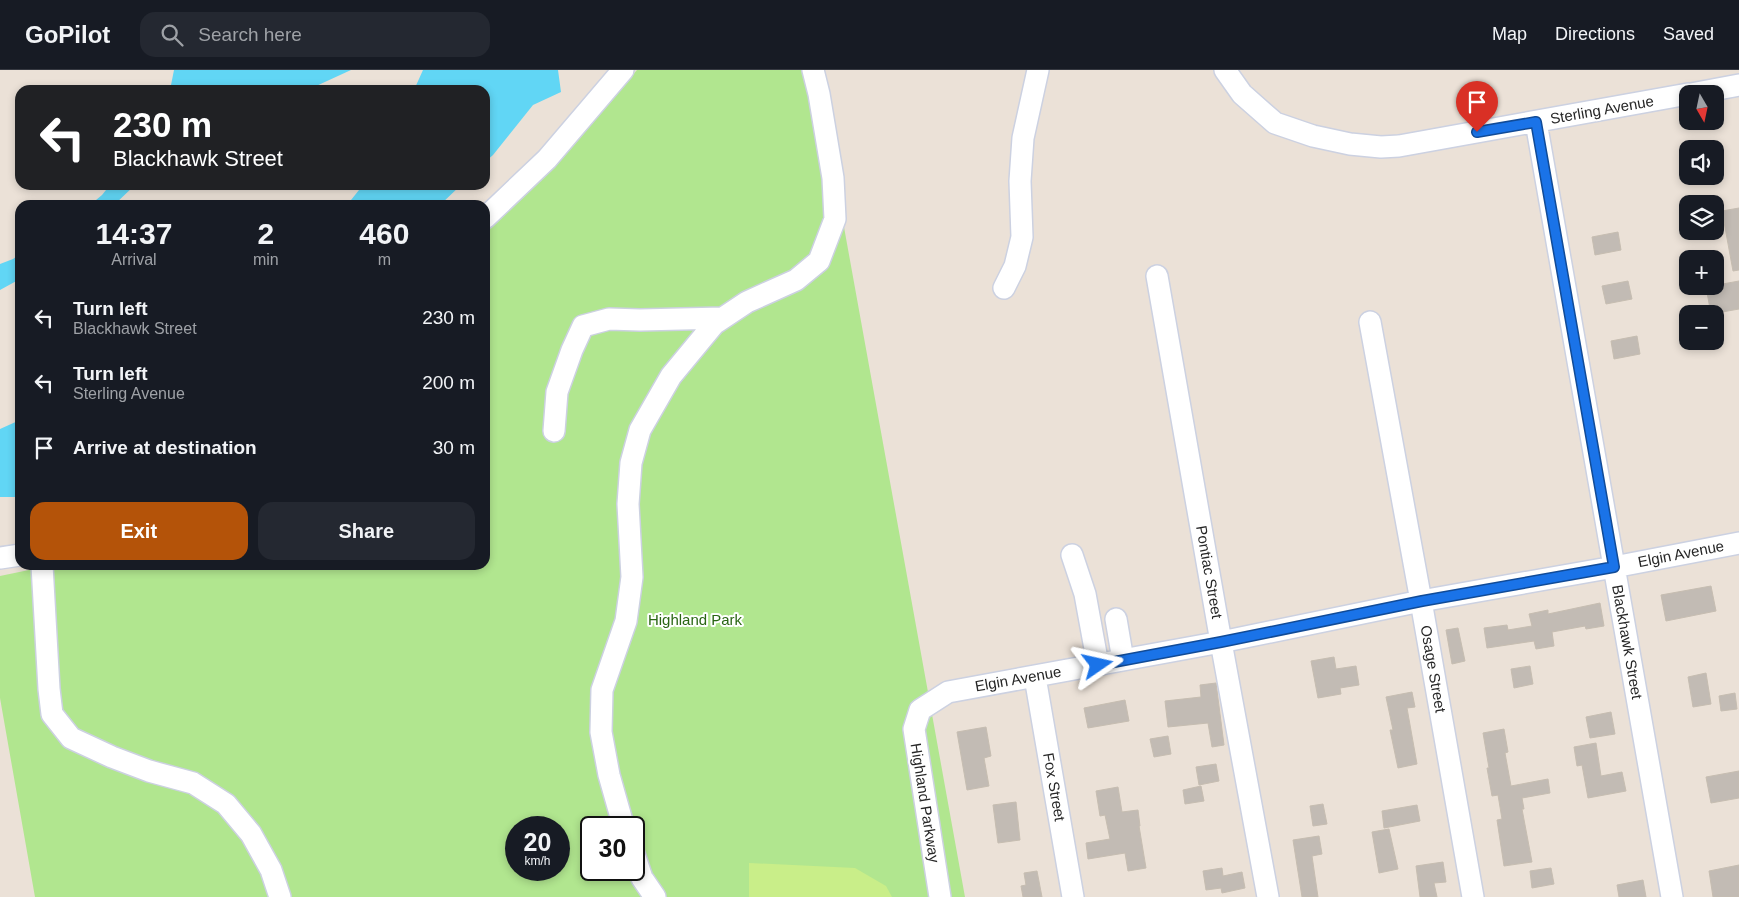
<!DOCTYPE html>
<meta charset="utf-8">
<style>
:root{--surface:#171b24;--page:#242831;--text:#f1f3f6;--muted:#9ea1a6;--line:#363941;--accent:#b45309}
body{margin:0;font-family:Arial,sans-serif;background:var(--page);color:var(--text);height:100vh;display:flex;flex-direction:column;font-size:19px;white-space:nowrap}
*{box-sizing:border-box;margin:0}
p{font-size:16px;color:var(--muted)}
.icon{flex:none;width:28px;height:28px;fill:none;stroke:currentColor;stroke-width:2;stroke-linecap:round;stroke-linejoin:round}
.map{position:relative;flex:1;overflow:hidden}
.side{position:absolute;left:15px;top:130px;width:475px;height:370px;display:flex;flex-direction:column;background:var(--surface);border-radius:15px;box-shadow:0 2px 8px #0003}
.side>*{flex:none}
.guide{position:absolute;left:15px;top:15px;width:475px;height:105px;border-radius:15px;box-shadow:0 2px 8px #0003;background:#202124;color:#fff;overflow:hidden}
.needle{width:32px;rotate:171deg}
.fabs{position:absolute;left:1679px;top:15px;display:grid;gap:10px}
.fabs a{display:grid;place-items:center;width:45px;height:45px;border-radius:10px;background:var(--surface);box-shadow:0 2px 8px #0003;font-size:25px}
.speed{position:absolute;left:505px;top:746px;display:flex;gap:10px;font-size:25px;font-weight:700;text-align:center}
.speed>*{display:grid;place-content:center;width:65px;height:65px;border-radius:50%;background:var(--surface);box-shadow:0 2px 8px #0003;line-height:1}
.speed small{font-size:12px;font-weight:400}
.speed .limit{border:2px solid #111;border-radius:8px;background:#fff;color:#111}
.pin{position:absolute;display:grid;place-items:center;width:42px;height:42px;color:#fff;margin:-51px -21px;border-radius:50% 50% 50% 0;rotate:-45deg;box-shadow:0 0 5px #0007}
.pin .icon{rotate:45deg}
.me{position:absolute;width:55px;margin:-28px;rotate:79deg;stroke-linejoin:round;filter:drop-shadow(0 0 4px #0008)}
.turn{display:flex;align-items:center;gap:18px;height:105px;padding:0 15px;font-size:22px}
.turn .icon{width:65px;height:65px;stroke-width:2.5}
.turn b{display:block;font-size:35px;line-height:42px}
.eta{display:flex;justify-content:space-evenly;align-items:center;height:85px;text-align:center}
.eta b{font-size:30px;font-weight:700;line-height:35px}
.primary-button{display:flex;gap:10px;margin-top:auto;padding:10px 15px}
.primary-button a{flex:1;height:58px;border-radius:15px;background:var(--accent);color:#fff;font-size:20px;font-weight:700;line-height:58px;text-align:center}
.primary-button a+a{background:var(--page);color:var(--text)}
ul{padding:0;list-style:none}
li{display:flex;align-items:center;gap:15px;height:65px;padding:0 15px}
li div{flex:1}
li b{display:block;font-size:19px}
li em{font-style:normal}
header{display:flex;align-items:center;gap:30px;box-sizing:border-box;height:70px;padding:0 25px;background:var(--surface);border-bottom:1px solid var(--line)}
header strong{font-size:24px}
nav{display:flex;gap:28px;margin-inline-start:auto;font-size:18px}
.search{width:350px;height:45px;background:var(--page);display:flex;align-items:center;gap:12px;box-sizing:border-box;padding:0 18px;border-radius:15px;color:var(--muted);font-size:19px}
.map>svg:first-child{display:block}
</style>
<header>
<strong>GoPilot</strong>
<div class="search"><svg class="icon" aria-label="search" viewBox="0 0 24 24"><circle cx="10" cy="10" r="6"/><path d="M15 15l6 6"/></svg>Search here</div>
<nav><a>Map</a><a>Directions</a><a>Saved</a></nav>
</header>
<div class="map">
<svg width="1739" height="827" viewBox="0 0 1739 827">
<rect width="100%" height="100%" fill="#ebe1d7"/>
<path fill="#b1e68f" fill-rule="evenodd" d="M637 0H803L842 146 965 827H35L0 628V506L53 495H485V162L554 92ZM516 758H559V800H516ZM591 758H634V800H591Z"/>
<path fill="#c9ee89" d="M749 793 855 798 886 816 892 827H749Z"/>
<path fill="#61d6f5" d="M174 0H351L314 17 241 15 235 20H170Z
M423 0H558L561 22 533 35 493 85 485 92V20H414Z
M110 115H135L114 135H90L102 125Z
M363 115H461L440 135H347Z
M20 184V209L0 220V194L13 189Z
M20 350V427H0V359Z"/>
<path fill="#c2bbb4" stroke="#c6bdb1" d="M1739 138V200L1733 201 1722 141Z
M1618 162 1621 180 1595 185 1592 167Z
M1628 211 1632 229 1606 234 1602 216Z
M1739 211V239L1711 244 1706 217Z
M1637 266 1640 284 1614 289 1611 271Z
M1711 516 1716 541 1666 551 1661 525Z
M1600 533 1604 556 1586 559 1585 556 1552 562 1554 576 1536 579 1534 571 1487 578 1484 558 1507 555 1508 560 1532 556 1529 544 1548 540V544Z
M1458 558 1465 591 1452 594 1446 560Z
M1334 587 1336 599 1356 596 1359 615 1340 618 1341 624 1318 628 1311 591Z
M1530 596 1533 614 1514 618 1511 599Z
M1706 603 1711 634 1693 637 1688 607Z
M1216 613 1224 675 1212 677 1208 653 1168 657 1165 631 1201 627 1200 615Z
M1412 622 1415 637 1407 638 1417 694 1398 698 1390 660H1393L1386 627Z
M1735 623 1737 639 1721 641 1719 626Z
M1125 630 1129 651 1088 658 1084 638Z
M1611 642 1615 664 1590 668 1586 647Z
M986 657 991 686 984 688 989 716 967 720 957 662Z
M1504 659 1508 682 1505 683 1511 716 1548 709 1550 723 1522 728 1524 739H1522L1532 792 1504 796 1497 750 1502 749 1498 725 1492 726 1487 698H1489L1483 663Z
M1168 666 1171 684 1154 687 1150 669Z
M1596 673 1601 706 1622 702 1626 721 1588 728 1582 695 1577 696 1574 677Z
M1216 694 1219 711 1199 715 1196 697Z
M1739 701V728L1711 733 1706 707Z
M1201 716 1204 731 1185 734 1183 720Z
M1118 717 1122 742 1138 740 1140 756H1139L1146 798 1128 801 1125 783 1088 789 1086 773 1110 769 1105 745 1100 746 1096 721Z
M1016 732 1020 770 998 773 993 735Z
M1323 734 1327 754 1313 756 1310 736Z
M1417 735 1420 751 1384 758 1382 741Z
M1389 759 1398 799 1379 803 1372 762Z
M1319 766 1322 784 1312 786 1318 827H1302L1293 770Z
M1443 792 1446 812 1434 813 1437 827H1420L1416 796Z
M1739 795V827H1713L1709 801Z
M1222 798 1223 806 1242 802 1245 818 1222 823 1221 818 1206 820 1203 801Z
M1551 798 1554 814 1532 818 1530 801Z
M1037 801 1042 827H1023L1021 816 1026 815 1024 803Z
M1643 810 1646 827H1619L1617 815Z"/>
<g fill="none" stroke-linecap="round" stroke-linejoin="round">
<defs>
<path id="minor" d="M1225 0 1242 24 1275 53 1313 66 1350 74 1381 77 1399 76 1688 24
M1691 24 1739 15
M1536 52 1672 827
M485 148 547 89 623 0
M1157 206 1221 572 1268 827
M1004 218 1015 196 1022 167 1020 111 1023 68 1038 0
M1370 252 1421 531 1473 827
M554 361 557 322 572 280 583 256 609 249 640 250 723 248
M1072 485 1085 524 1098 595
M0 488 20 485
M42 495 49 619 52 644 71 668 112 687 149 701 193 713 226 734 251 764 271 800 280 827
M1116 549 1123 590
M1035 607 1073 827
M624 758 609 705 601 662 602 620 626 551 632 507 628 434 631 393 640 360 671 306 714 254 747 232 796 210 819 191 835 149 833 108 819 24 813 0
M634 784 642 808 655 827
M940 827 914 659 920 640 948 622 1221 572 1421 531 1614 497 1739 473"/>
</defs>
<use href="#minor" stroke="#ccd1e1" stroke-width="24"/>
<use href="#minor" stroke="#fff" stroke-width="21"/>
</g>
<g fill="none" stroke-linecap="round" stroke-linejoin="round">
<defs>
<path id="route" d="M1098 595 1221 572 1422 531 1614 497 1536 52 1477 62"/>
</defs>
<use href="#route" stroke="#114b97" stroke-width="12"/>
<use href="#route" stroke="#1a73e8" stroke-width="9"/>
</g>
<g text-anchor="middle" stroke-width="4" stroke-linejoin="round" paint-order="stroke">
<g font-size="15" fill="#272727" stroke="#fff">
<text transform="translate(1602 40) rotate(-10)" y="5">Sterling Avenue</text>
<text transform="translate(1681 484) rotate(-11)" y="5">Elgin Avenue</text>
<text transform="translate(1209 502) rotate(80)" y="5">Pontiac Street</text>
<text transform="translate(1627 572) rotate(80)" y="5">Blackhawk Street</text>
<text transform="translate(1433 599) rotate(80)" y="5">Osage Street</text>
<text transform="translate(1018 609) rotate(-10)" y="5">Elgin Avenue</text>
<text transform="translate(1054 717) rotate(80)" y="5">Fox Street</text>
<text transform="translate(925 733) rotate(81)" y="5">Highland Parkway</text>
</g>
<g font-size="15" fill="#2a6614" stroke="#fff">
<text x="695" y="555">Highland Park</text>
</g>
</g>
</svg>
<div class="fabs">
<a><svg class="needle" viewBox="-14 -14 28 28"><path d="M0-13l5 13h-10z" fill="#e53935"/><path d="M0 13l5-13h-10z" fill="#9ea1a6"/></svg></a>
<a><svg class="icon" aria-label="sound" viewBox="0 0 24 24"><path d="M4 9h4l5-4v14l-5-4H4zM17 9q2 3 0 6"/></svg></a>
<a><svg class="icon" aria-label="layers" viewBox="0 0 24 24"><path d="M12 4l9 5-9 5-9-5zM3 14l9 5 9-5"/></svg></a>
<a>+</a>
<a>−</a>
</div>
<div class="speed"><div>20<small>km/h</small></div><div class="limit">30</div></div>
<div class="pin" style="left:1477px;top:62px;background:#d93025"><svg class="icon" aria-label="arrive" viewBox="0 0 24 24"><path d="M6 21V4h12l-3 4 3 4H6"/></svg></div>
<svg class="me" style="left:1098px;top:595px" viewBox="-20 -20 40 40"><path d="M0-17L14 15 0 8-14 15z" fill="#1a73e8" stroke="#fff" stroke-width="4"/></svg>
<div class="guide">
<div class="turn"><svg class="icon" aria-label="left" viewBox="0 0 24 24"><path d="M17 20v-9H6M10 6l-5 5 5 5"/></svg><div><b>230 m</b>Blackhawk Street</div></div>
</div>
<section class="side">
<div class="eta">
<div><b>14:37</b><p>Arrival</p></div>
<div><b>2</b><p>min</p></div>
<div><b>460</b><p>m</p></div>
</div>
<ul>
<li><svg class="icon" aria-label="left" viewBox="0 0 24 24"><path d="M17 20v-9H6M10 6l-5 5 5 5"/></svg><div><b>Turn left</b><p>Blackhawk Street</p></div><em>230 m</em></li>
<li><svg class="icon" aria-label="left" viewBox="0 0 24 24"><path d="M17 20v-9H6M10 6l-5 5 5 5"/></svg><div><b>Turn left</b><p>Sterling Avenue</p></div><em>200 m</em></li>
<li><svg class="icon" aria-label="arrive" viewBox="0 0 24 24"><path d="M6 21V4h12l-3 4 3 4H6"/></svg><div><b>Arrive at destination</b></div><em>30 m</em></li>
</ul>
<div class="primary-button"><a>Exit</a><a>Share</a></div>
</section>
</div>
